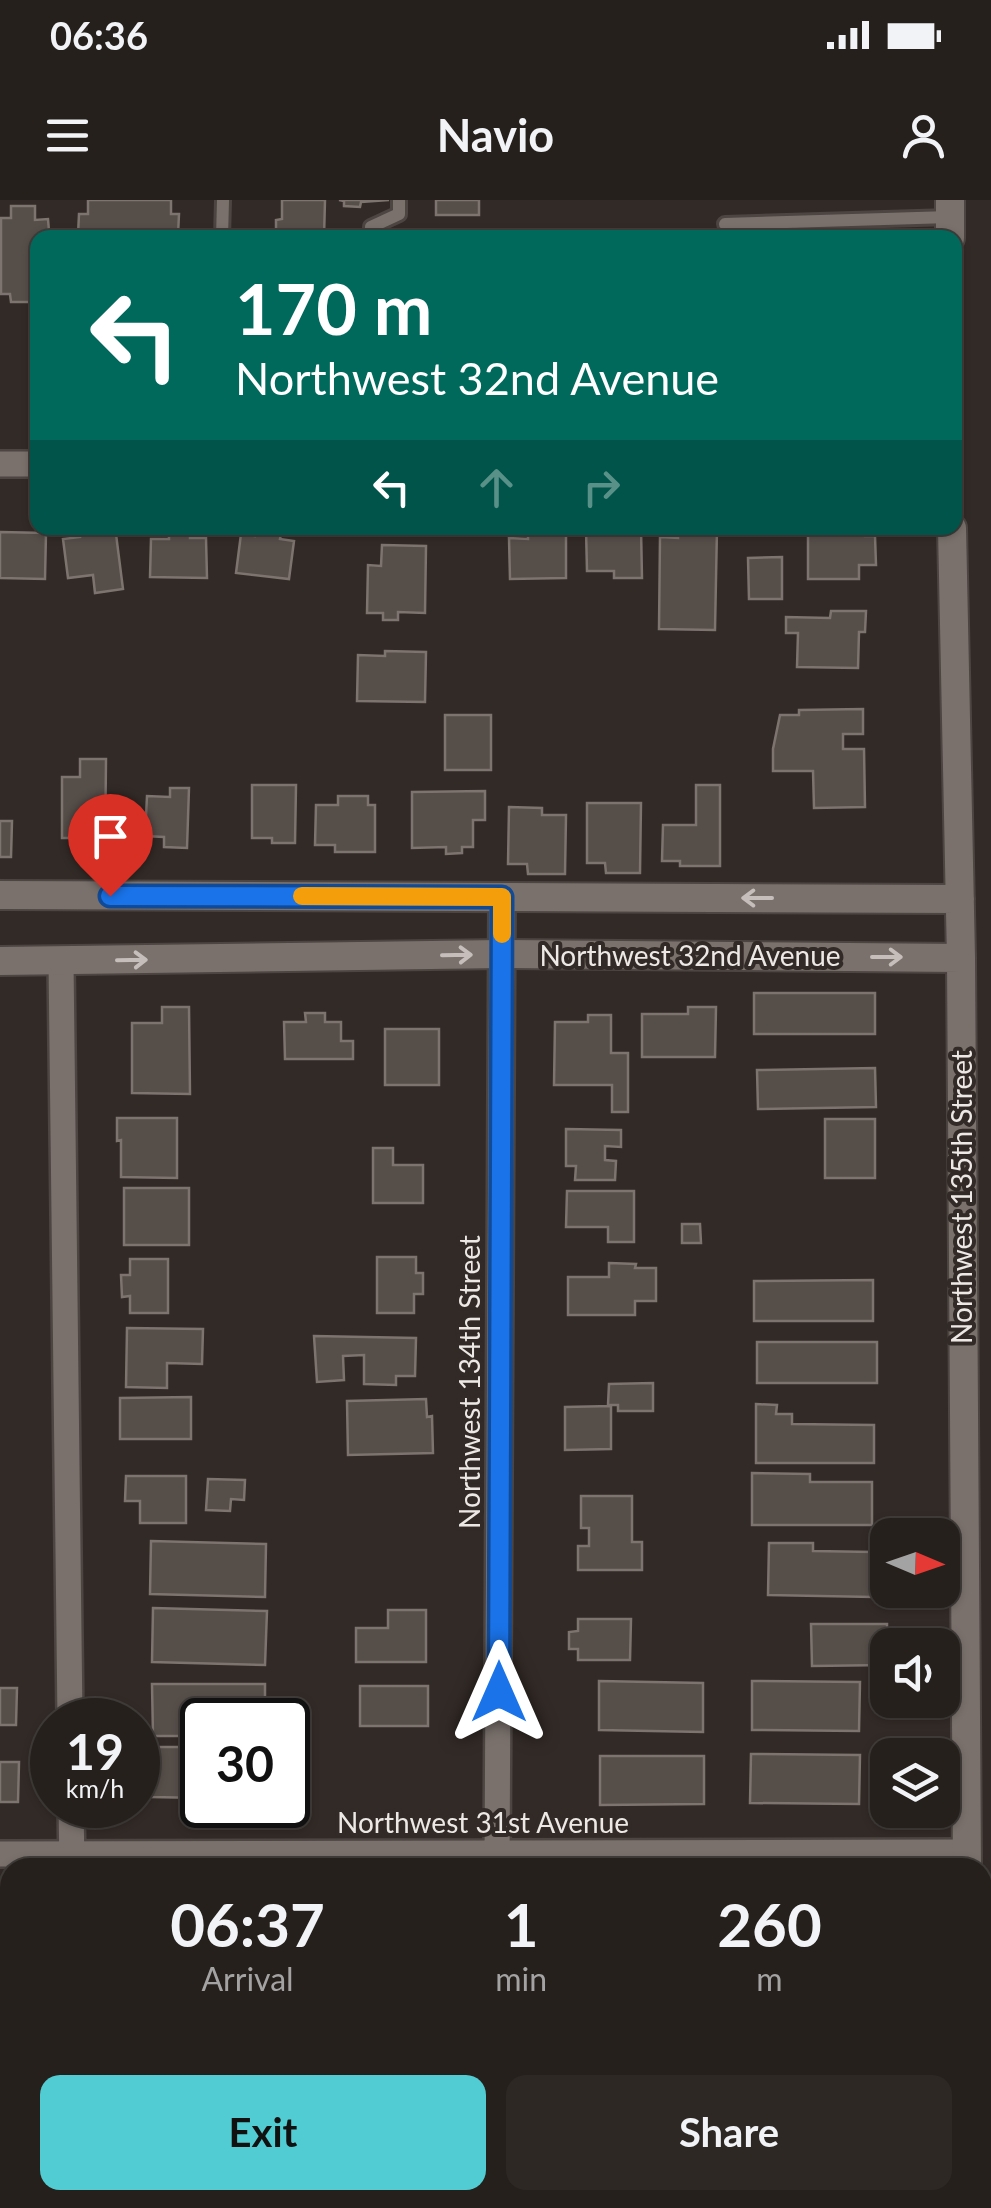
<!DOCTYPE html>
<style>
:root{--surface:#26201c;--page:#2e2825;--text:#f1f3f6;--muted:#a4a3a3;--line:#423e3b;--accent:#51ccd3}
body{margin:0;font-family:Lato,sans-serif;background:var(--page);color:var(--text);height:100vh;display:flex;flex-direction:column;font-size:38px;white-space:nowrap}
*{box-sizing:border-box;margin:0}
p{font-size:32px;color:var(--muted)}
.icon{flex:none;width:55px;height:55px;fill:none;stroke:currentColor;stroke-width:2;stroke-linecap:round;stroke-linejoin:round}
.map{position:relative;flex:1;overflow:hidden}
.panel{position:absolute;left:0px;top:1658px;width:992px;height:352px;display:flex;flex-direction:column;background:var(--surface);border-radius:30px 30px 0 0;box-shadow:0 2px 8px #0004,0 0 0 2px var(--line)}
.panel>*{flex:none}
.top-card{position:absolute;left:30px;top:30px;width:932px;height:305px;border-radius:20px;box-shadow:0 2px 8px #0004,0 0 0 2px var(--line);background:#00695c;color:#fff;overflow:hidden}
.needle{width:65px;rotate:92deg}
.controls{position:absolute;left:870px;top:1318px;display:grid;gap:20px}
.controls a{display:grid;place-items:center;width:90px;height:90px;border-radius:20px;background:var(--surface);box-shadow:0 2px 8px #0004,0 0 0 2px var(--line);font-size:50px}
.speed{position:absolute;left:30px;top:1498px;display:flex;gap:20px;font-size:50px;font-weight:700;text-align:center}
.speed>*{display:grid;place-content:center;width:130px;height:130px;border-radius:50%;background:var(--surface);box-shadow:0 2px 8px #0004,0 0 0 2px var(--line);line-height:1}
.speed small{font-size:25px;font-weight:400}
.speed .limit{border:5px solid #111;border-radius:15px;background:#fff;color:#111}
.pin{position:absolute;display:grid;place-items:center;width:85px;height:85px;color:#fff;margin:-102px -42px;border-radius:50% 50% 50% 0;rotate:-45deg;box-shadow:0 0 10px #0007}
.pin .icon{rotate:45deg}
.me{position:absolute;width:110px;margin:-55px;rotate:0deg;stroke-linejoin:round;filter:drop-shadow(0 0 8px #0008)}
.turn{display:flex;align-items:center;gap:35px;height:210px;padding:0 40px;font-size:45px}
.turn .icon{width:130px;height:130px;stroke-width:2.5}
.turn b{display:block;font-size:70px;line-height:85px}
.lanes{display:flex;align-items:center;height:95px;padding:0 40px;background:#0003;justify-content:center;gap:50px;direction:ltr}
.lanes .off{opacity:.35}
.eta{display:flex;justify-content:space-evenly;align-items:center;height:170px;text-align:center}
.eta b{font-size:60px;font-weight:700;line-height:70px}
.cta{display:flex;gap:20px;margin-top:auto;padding:20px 40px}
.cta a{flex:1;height:115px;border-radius:20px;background:var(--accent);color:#111;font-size:40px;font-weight:700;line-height:115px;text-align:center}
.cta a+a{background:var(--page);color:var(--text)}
.status{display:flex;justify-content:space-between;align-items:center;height:70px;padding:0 50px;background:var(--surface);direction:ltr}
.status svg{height:28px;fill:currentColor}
header{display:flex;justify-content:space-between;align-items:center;height:130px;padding:0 40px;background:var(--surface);font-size:45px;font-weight:700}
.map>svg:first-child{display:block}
</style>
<div class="status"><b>06:36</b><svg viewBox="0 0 49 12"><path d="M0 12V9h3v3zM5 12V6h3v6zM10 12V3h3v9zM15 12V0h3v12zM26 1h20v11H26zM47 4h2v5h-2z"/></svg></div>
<header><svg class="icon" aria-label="menu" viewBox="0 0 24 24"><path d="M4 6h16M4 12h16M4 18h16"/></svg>Navio<svg class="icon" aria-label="person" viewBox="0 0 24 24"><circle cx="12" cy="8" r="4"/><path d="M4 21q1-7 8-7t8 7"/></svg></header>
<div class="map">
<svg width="991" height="2008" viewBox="0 0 991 2008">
<rect width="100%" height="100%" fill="#322a26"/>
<path fill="#564e49" stroke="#7d736f" stroke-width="2.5" d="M88 0H171V14H179L178 35 97 38V35H78L79 14H88Z
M282 0H325L324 38H276V20L282 19Z
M339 0H389L361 2 360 7 344 6V1Z
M436 0H479V15H436Z
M11 6H35V20L48 19 49 31H52V38H38L35 102H11L10 94H1V18H11Z
M104 328V335L116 334 123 389 95 393 93 375 68 378 63 339 80 337 79 331Z
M528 328H566V378L510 379 509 338 528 339Z
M641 328 642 378H614V371H587L586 329Z
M678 328H717L715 430 659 429 660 337 678 338Z
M808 328H865V336H875L876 365H859V379H808Z
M169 331H190V338H206L207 378 150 377 151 339H169Z
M256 331 281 334 280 339 294 341 289 379 236 373 241 334 255 336Z
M0 332 46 333 45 379 0 378Z
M382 345 426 346 425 413 398 412V420H383V413H367L368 365 381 366Z
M782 357V399H749L748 358Z
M831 411H866L865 432H859L858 468 797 467 798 433H786V417L830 418Z
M385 451 426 452 425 502 357 501 358 455 385 456Z
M863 509V534H843V549H864L865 607 814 608 813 571H773V549L780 515H799V510Z
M445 515H491V570H445Z
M80 559H106L105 653H81V638H62V577H80Z
M252 585H296L295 643H272V638H252Z
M696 585H720V666H680V661H662L663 625H696Z
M170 588H189L187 648 164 647V637L145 636 147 596 170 597Z
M485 591V620H473V647H462V653L446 654V647L412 648V592Z
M338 596H368V605H375V652H335V645H315L316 605H338Z
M587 603H641L640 673H606L605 663H587Z
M509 607 542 608V615H566L565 674H528L527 664H508Z
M0 621H12L11 657H0Z
M754 793H875V834H754Z
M162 807H189L190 894 132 893V823H162Z
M688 807H716L715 857H642V814H688Z
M305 813H325V822H341V841H353V859H285L284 822H306Z
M588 815H611V853H628V912H612V885H554L555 822H588Z
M385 829H439V885H385Z
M875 868 876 907 758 909 757 870Z
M117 918H177V978L121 977V940L117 941Z
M825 919H875V978H825Z
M566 929 621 930V947L605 946V960L616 961 615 980H575L576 966H566Z
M373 948H393V965H423V1003H373Z
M124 988H189V1045H124Z
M567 991H634V1042H608V1027H566Z
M682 1024H700L701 1043H682Z
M377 1057H416V1073H423V1094H414V1113H377Z
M130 1059H168V1113H130V1096L122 1097 121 1075H130Z
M609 1063 636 1064 635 1068H656V1101H635V1115H568V1077H609Z
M873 1080V1121H754V1081Z
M127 1128 203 1129 202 1164 167 1163V1188L126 1187Z
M314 1136 416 1138 415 1176H396V1185L364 1184V1155L343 1156 344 1180 317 1182Z
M757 1142H877V1183H757Z
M653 1183V1211H618V1205H608L609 1184Z
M191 1197V1239H120V1198Z
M426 1199 427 1217 432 1216 433 1253 348 1255 347 1201Z
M756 1204 777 1205 776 1214H792V1224L874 1225V1263H756Z
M611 1206V1249L565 1250V1207Z
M752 1273 810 1274V1282H872V1325H752Z
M126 1276H186V1323H140V1301H125Z
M208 1279 245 1280 244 1300 231 1299 230 1311 206 1310Z
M581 1296H632V1342H642V1370H578V1346H589V1328H581Z
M151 1341 266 1344 265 1397 150 1394Z
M769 1343H813V1351L874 1352 873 1397 768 1395Z
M153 1408 267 1411 265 1465 152 1462Z
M388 1410H426V1462H356V1428H388Z
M578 1419H631L630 1460H578V1449H569V1432L578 1431Z
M811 1424H887V1465L812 1466Z
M599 1481 703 1483V1532L599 1530Z
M752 1481 860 1482 859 1531 752 1530Z
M152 1484H265V1520H202V1536H153Z
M360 1486H428V1526H360Z
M0 1488H17L16 1525H0Z
M153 1547H202V1598L151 1597Z
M751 1554 860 1555 859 1604 750 1603Z
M600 1556H704V1604L600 1605Z
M0 1562H19L18 1602H0Z
M0 1708H10V1753H0Z
M162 2000H213V2008H162Z
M300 2000H432V2008H300Z
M570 2000H705V2008H570Z
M777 2000H893V2006L777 2007Z"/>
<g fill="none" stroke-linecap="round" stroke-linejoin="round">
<defs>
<path id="service" d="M725 24 950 17
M222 38 223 0
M371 38V27L399 14V0
M114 2008V2000
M242 2008V2000"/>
<path id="minor" d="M0 264H38
M61 761 70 1520
M71 1605 72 1668
M0 1654 967 1652
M497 1668 502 697
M494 2008V2000"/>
<path id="secondary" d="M950 0V38
M952 328 961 758 967 1668
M0 695 960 699
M0 761 501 754 961 758
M969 2000V2008"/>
</defs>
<use href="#service" stroke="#4c4542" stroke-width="18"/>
<use href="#minor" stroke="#4c4542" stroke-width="30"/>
<use href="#secondary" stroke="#4c4542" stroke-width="32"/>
<use href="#service" stroke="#7a716c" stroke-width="12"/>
<use href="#minor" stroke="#7a716c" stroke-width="25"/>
<use href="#secondary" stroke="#7a716c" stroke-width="28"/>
</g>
<defs><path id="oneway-shaft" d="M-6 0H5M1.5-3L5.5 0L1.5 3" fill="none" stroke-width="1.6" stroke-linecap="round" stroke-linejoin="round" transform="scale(2.5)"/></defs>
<g stroke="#c5bebb">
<use href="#oneway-shaft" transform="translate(757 698) rotate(-180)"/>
<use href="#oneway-shaft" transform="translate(457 755) rotate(-1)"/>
<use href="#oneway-shaft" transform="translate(887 757)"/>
<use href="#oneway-shaft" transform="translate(132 760) rotate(-1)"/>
</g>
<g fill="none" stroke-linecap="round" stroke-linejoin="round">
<defs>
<path id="route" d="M110 696 502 697 499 1492"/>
</defs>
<use href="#route" stroke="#114b97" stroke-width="25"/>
<use href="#route" stroke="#1a73e8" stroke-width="18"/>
<path stroke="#f59e0b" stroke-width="18" d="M302 696 502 697V734"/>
</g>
<g text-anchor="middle" stroke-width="8" stroke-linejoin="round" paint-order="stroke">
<g font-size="28" fill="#ede8e5" stroke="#322a26">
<text x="690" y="766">Northwest 32nd Avenue</text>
<text transform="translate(962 997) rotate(-90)" y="10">Northwest 135th Street</text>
<text transform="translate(470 1182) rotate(-90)" y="10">Northwest 134th Street</text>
<text x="483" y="1633">Northwest 31st Avenue</text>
</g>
</g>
</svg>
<div class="controls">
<a><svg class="needle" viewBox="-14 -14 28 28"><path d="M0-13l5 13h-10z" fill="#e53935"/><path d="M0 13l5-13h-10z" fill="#a4a3a3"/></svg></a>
<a><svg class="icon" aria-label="sound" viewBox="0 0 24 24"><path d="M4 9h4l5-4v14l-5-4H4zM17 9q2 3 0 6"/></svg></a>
<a><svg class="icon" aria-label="layers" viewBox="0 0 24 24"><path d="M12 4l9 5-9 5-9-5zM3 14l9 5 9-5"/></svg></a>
</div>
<div class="speed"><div>19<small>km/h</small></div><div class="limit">30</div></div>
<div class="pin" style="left:110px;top:696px;background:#d93025"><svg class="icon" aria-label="arrive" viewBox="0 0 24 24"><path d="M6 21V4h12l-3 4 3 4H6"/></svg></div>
<svg class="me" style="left:499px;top:1492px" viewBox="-20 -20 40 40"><path d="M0-17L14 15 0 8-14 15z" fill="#1a73e8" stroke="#fff" stroke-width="4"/></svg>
<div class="top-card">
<div class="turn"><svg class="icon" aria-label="left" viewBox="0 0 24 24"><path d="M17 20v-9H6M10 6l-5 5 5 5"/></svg><div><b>170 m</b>Northwest 32nd Avenue</div></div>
<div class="lanes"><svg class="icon" aria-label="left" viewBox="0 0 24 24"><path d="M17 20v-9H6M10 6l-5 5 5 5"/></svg><svg class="icon off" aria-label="ahead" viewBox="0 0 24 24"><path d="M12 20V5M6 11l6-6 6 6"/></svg><svg class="icon off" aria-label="right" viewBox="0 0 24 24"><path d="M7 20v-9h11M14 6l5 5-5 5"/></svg></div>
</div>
<section class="panel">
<div class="eta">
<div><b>06:37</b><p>Arrival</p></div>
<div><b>1</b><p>min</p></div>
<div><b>260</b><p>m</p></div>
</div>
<div class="cta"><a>Exit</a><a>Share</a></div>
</section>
</div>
